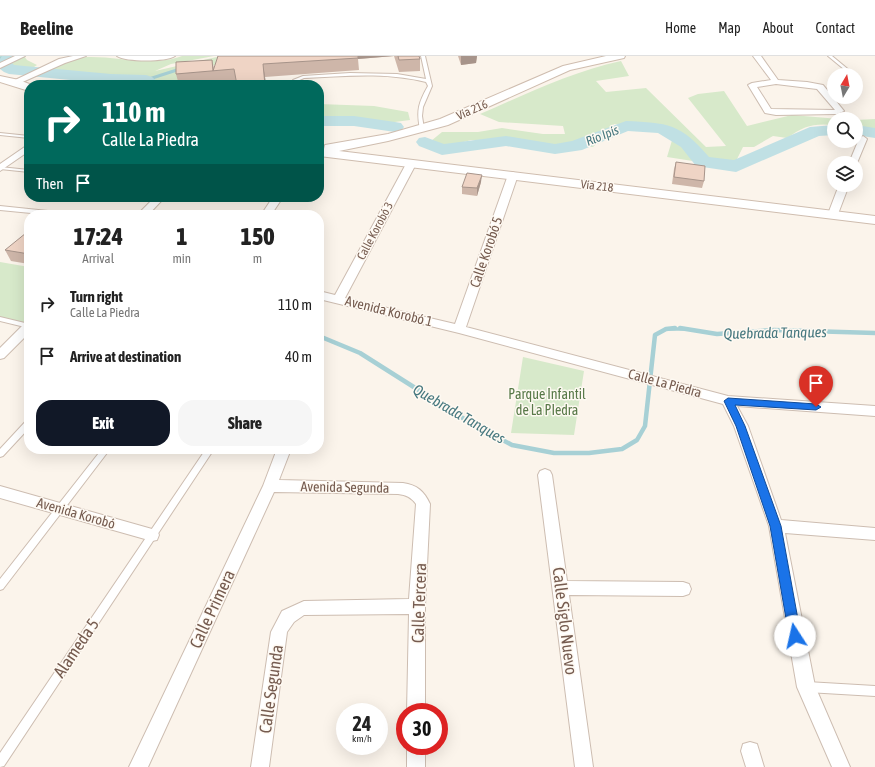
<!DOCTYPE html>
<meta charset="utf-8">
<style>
:root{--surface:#fff;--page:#f6f6f6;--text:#222;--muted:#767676;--line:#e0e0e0;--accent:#111827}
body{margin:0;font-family:"Asap Condensed",sans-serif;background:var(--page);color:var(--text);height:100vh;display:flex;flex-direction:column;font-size:15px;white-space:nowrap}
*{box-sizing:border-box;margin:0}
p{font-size:13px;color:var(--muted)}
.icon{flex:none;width:22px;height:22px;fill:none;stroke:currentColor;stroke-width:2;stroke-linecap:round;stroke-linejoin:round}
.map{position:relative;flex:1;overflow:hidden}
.side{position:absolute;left:24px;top:154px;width:300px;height:244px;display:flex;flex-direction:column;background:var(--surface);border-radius:16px;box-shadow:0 4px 16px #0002}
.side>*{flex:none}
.banner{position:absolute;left:24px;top:24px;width:300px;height:122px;border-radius:16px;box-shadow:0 4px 16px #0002;background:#00695c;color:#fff;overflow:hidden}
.needle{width:26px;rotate:10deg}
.tools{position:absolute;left:827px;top:12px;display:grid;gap:8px}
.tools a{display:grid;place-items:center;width:36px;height:36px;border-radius:50%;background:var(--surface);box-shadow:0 4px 16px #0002;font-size:20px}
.speed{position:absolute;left:336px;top:647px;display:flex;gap:8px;font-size:20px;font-weight:700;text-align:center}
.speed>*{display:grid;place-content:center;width:52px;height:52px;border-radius:50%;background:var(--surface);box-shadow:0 4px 16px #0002;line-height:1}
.speed small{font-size:10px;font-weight:400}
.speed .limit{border:6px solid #d22;background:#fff;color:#111}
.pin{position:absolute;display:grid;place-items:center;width:34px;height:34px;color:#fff;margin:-41px -17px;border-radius:50% 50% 50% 0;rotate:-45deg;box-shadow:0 0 4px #0007}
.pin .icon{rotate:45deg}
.me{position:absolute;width:44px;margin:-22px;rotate:350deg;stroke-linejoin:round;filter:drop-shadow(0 0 3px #0008)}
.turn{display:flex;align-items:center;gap:14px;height:84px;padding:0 12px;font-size:18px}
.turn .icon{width:52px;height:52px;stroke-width:2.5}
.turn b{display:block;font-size:28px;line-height:34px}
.then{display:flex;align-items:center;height:38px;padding:0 12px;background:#0003;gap:8px;font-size:15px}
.eta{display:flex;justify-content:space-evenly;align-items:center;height:68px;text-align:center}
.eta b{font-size:24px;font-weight:800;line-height:28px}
.primary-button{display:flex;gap:8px;margin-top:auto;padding:8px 12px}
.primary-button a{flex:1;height:46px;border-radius:16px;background:var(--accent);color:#fff;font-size:16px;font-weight:800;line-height:46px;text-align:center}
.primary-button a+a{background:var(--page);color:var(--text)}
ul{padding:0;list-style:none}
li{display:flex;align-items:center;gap:12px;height:52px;padding:0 12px}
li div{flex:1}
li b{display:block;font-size:15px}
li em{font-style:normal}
header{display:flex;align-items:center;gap:24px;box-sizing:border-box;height:56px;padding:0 20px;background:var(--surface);border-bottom:1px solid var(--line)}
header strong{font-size:19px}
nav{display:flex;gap:22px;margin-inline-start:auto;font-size:14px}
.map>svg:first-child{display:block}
</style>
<header>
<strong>Beeline</strong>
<nav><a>Home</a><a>Map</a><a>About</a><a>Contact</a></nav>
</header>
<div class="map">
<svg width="875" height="711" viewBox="0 0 875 711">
<rect width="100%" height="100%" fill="#fbf4eb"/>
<path fill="#d7e9ca" d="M0 0H24L27 4 37 9 25 17 0 11Z
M182 0H214L171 8 155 15 221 0 217 9 192 11 180 15 178 29H151L141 26 38 19C53 12 69 3 87 1 116 0 154 11 182 0Z
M621 5 629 20 596 25 606 36 646 32 706 91 726 90 688 42 698 38 724 35 747 70 792 59 839 63H834V69C813 67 804 70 787 82L773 80 754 91H743L736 105 712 108 667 101 673 81 651 73 614 68 602 82 593 91 471 84 445 91 431 85 442 76H478L502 72 543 78H565L563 70 499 66 480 58C526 38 571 16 621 5Z
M319 48 374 50 408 56 410 64 387 67 334 60 319 62Z
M875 63V73L856 71V64Z
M0 206 29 211V261L23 267 0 262Z
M523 301 584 315 574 379 511 377Z"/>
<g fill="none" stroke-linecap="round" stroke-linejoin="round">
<path stroke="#a7d0d5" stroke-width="3" d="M0 2 9 1
M146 24 180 13"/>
<path stroke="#a7d0d5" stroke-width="3.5" d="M666 273H686"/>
<path stroke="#a7d0d5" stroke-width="4.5" d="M680 272 717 278 774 274 875 277
M319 280 360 297 469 366 512 389 554 397H589L622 393 637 384 645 370 655 279 666 273 675 272"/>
<path fill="#c0e0e4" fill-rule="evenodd" d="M2 0H18L12 7 14 9 111 18 146 19 152 21 161 29 111 28 9 18 4 16 0 13V3Z
M319 60H354L395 66 401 67 404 71 401 75 395 76 354 70H319Z
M626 65C668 67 680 67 709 101L734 104 810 71 834 69V79L819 80 736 116 696 110 681 91 658 77 628 75 582 94 555 98 506 90 442 99 419 90 416 86 419 82 425 81 444 88 506 80 555 88 572 85Z
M856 69 875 72V82L856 79Z"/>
<defs>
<path id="service" d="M421 0H425L432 30 423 51 422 60 424 73 422 74 420 73C416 54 419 46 428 30L426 26C386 16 345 20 304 22L295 26 293 29H289L293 24 303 20 350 17 397 18 426 23Z
M828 0H832L855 19H851Z
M856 20 860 23V25H858L856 23Z
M0 77 29 80V82L0 79Z
M0 111 29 114V116L0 113Z
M0 150 67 157 70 159H52L0 154Z
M0 261 29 268V272L0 265Z
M29 364V372L3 400 0 401V393L26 365Z
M102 393H110L3 533 0 534V523Z
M206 393H214L4 710 0 711V697Z
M807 626 875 630V640L807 636 804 634 802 631 804 628Z"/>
<path id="minor" d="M15 0H25L0 12V7Z
M73 0H86L65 7 18 28 11 26 59 3Z
M117 0H175C167 6 125 6 117 0Z
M753 0H761L778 24 807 26 823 29 844 55 837 58 776 59 765 57 748 29 752 27 771 24ZM776 28 817 33 835 54 771 53 757 31Z
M863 80 867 83 857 107 856 109V107H849L859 83Z
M29 88V95L0 115V108Z
M411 105 416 108 345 242 455 268 508 119 513 116 518 119 466 271 728 340 875 350V360L737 350 748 370 781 464 875 472V484L785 477 815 630 850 711H832L797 631 769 470 734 370 723 348 459 277 319 243V235L335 239 406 108Z
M839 129H849L838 158 836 160H830L828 158Z
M155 141H165L148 159H137Z
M273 141H283L271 159H261Z
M29 266V277L4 302 0 303V292L25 267Z
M277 393H291L279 424 403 427C417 429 424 435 430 448L425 550V656H407L409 558 304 559 294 566 287 576 269 711H251L271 576 282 555 304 545 409 543 416 448C411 441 406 439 398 438L274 436 148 711H129L263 430Z
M545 413 550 415 552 419 567 525 683 526 689 528 691 533 689 538 683 540 569 539 593 711H575L538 419 540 415Z
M0 430 152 473 157 474 159 479 157 484 152 485 0 442Z
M750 686 757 688 764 711H746L741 695 743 688Z
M407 690H425V711H407Z"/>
<path id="secondary" d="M606 0H625L624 2 570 14 448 69 388 85 339 95 875 160V168L319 100V92L324 93 325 89 388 78 440 63 563 10Z
M0 20 19 24 32 29H29V35L0 26Z"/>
</defs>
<use href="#service" stroke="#cdbdb1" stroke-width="2"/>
<use href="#minor" stroke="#cdbdb1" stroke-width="2"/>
<use href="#secondary" stroke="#cfbdaf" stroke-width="2"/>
<use href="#service" fill="#fff" fill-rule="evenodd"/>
<use href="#minor" fill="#fff" fill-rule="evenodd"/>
<use href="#secondary" fill="#fff" fill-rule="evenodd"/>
</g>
<path fill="#ceb6a9" d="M218 0H419L420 3V15L399 16 394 0 358 3 359 14 265 21 266 29H237L236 25 190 29H179L176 18 212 4 214 12Z
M458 0H477L476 7 461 9Z
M676 106 704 125 702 132 672 128 674 113Z
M481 126 477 140 462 138V131Z
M29 178V208L11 205 5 194Z"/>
<path fill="#a7948a" d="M357 0H394L358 3Z
M461 0H477L476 7 461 9Z
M263 8 265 21 266 29H265Z
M482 119 481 126 477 140V132Z"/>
<path fill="#efd4c5" stroke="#a7948a" d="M218 0H358V2L263 8 265 29H237L234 13 176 18V6L212 4 213 15Z
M398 0H419L420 3 399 4Z
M676 106 705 110 704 125 674 121Z
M467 117 482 119 477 132 462 131Z
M26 177 29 178V198L5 194Z"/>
<path fill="#1a73e8" stroke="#114b97" d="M728 342 816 348 821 351 816 354 735 349 745 370 781 470 801 580 799 583 795 585 791 583 789 580 770 470 736 370 724 345Z"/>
<g text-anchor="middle" stroke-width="3" stroke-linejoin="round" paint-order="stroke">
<g font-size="12" fill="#755b4f" stroke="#fef9f2">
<text transform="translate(472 54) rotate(-24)" y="4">Vía 216</text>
<text transform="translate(597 130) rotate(7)" y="4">Vía 218</text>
<text transform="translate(375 175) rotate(-62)" y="4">Calle Korobó 3</text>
</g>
<g font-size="13" font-style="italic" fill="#47787f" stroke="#fef9f2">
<text transform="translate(602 79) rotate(-22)" y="5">Río Ipís</text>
</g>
<g font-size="14" fill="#755b4f" stroke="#fef9f2">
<text transform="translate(486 196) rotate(-71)" y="5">Calle Korobó 5</text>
<text transform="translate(389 255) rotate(14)" y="5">Avenida Korobó 1</text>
<text transform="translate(665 327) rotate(15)" y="5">Calle La Piedra</text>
<text transform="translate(345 431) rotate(1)" y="5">Avenida Segunda</text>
<text transform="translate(76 457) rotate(16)" y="5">Avenida Korobó</text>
</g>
<g font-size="14" fill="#587948" stroke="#fef9f2">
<text x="547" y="343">Parque Infantil<tspan x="547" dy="16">de La PIedra</tspan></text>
</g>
<g font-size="15" font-style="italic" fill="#47787f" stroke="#fef9f2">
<text transform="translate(775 277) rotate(-1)" y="5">Quebrada Tanques</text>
<text transform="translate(459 358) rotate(30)" y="5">Quebrada Tanques</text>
</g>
<g font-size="17" fill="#755b4f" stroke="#fef9f2">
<text transform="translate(419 547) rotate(-88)" y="6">Calle Tercera</text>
<text transform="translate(212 553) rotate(-65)" y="6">Calle Primera</text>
<text transform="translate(565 565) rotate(83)" y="6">Calle Siglo Nuevo</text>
<text transform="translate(76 592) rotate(-56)" y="6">Alameda 5</text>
<text transform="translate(271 633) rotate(-82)" y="6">Calle Segunda</text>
</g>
</g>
</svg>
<div class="tools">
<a><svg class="needle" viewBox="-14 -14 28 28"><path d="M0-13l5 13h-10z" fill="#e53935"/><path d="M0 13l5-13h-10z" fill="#767676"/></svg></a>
<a><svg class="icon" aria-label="search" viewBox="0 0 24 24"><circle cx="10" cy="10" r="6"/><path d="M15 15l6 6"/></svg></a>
<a><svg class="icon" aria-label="layers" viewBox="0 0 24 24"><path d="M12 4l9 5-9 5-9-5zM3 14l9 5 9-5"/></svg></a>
</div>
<div class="speed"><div>24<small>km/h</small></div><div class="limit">30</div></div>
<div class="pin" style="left:816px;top:351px;background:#d93025"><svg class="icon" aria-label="arrive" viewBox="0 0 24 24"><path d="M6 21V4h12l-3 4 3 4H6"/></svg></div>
<svg class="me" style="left:795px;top:580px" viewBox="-20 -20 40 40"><circle r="19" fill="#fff"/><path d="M0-13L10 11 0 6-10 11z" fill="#1a73e8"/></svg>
<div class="banner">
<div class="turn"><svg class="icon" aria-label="right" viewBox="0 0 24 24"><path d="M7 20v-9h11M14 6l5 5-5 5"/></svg><div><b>110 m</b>Calle La Piedra</div></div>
<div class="then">Then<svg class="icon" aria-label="arrive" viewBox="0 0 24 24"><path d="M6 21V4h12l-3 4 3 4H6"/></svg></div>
</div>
<section class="side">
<div class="eta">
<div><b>17:24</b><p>Arrival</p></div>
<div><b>1</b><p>min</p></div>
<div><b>150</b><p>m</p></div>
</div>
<ul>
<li><svg class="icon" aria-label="right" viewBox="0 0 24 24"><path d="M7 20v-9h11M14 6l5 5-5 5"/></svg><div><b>Turn right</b><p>Calle La Piedra</p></div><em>110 m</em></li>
<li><svg class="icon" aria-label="arrive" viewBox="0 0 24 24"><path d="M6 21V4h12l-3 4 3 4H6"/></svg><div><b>Arrive at destination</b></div><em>40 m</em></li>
</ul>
<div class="primary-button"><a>Exit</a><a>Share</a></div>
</section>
</div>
